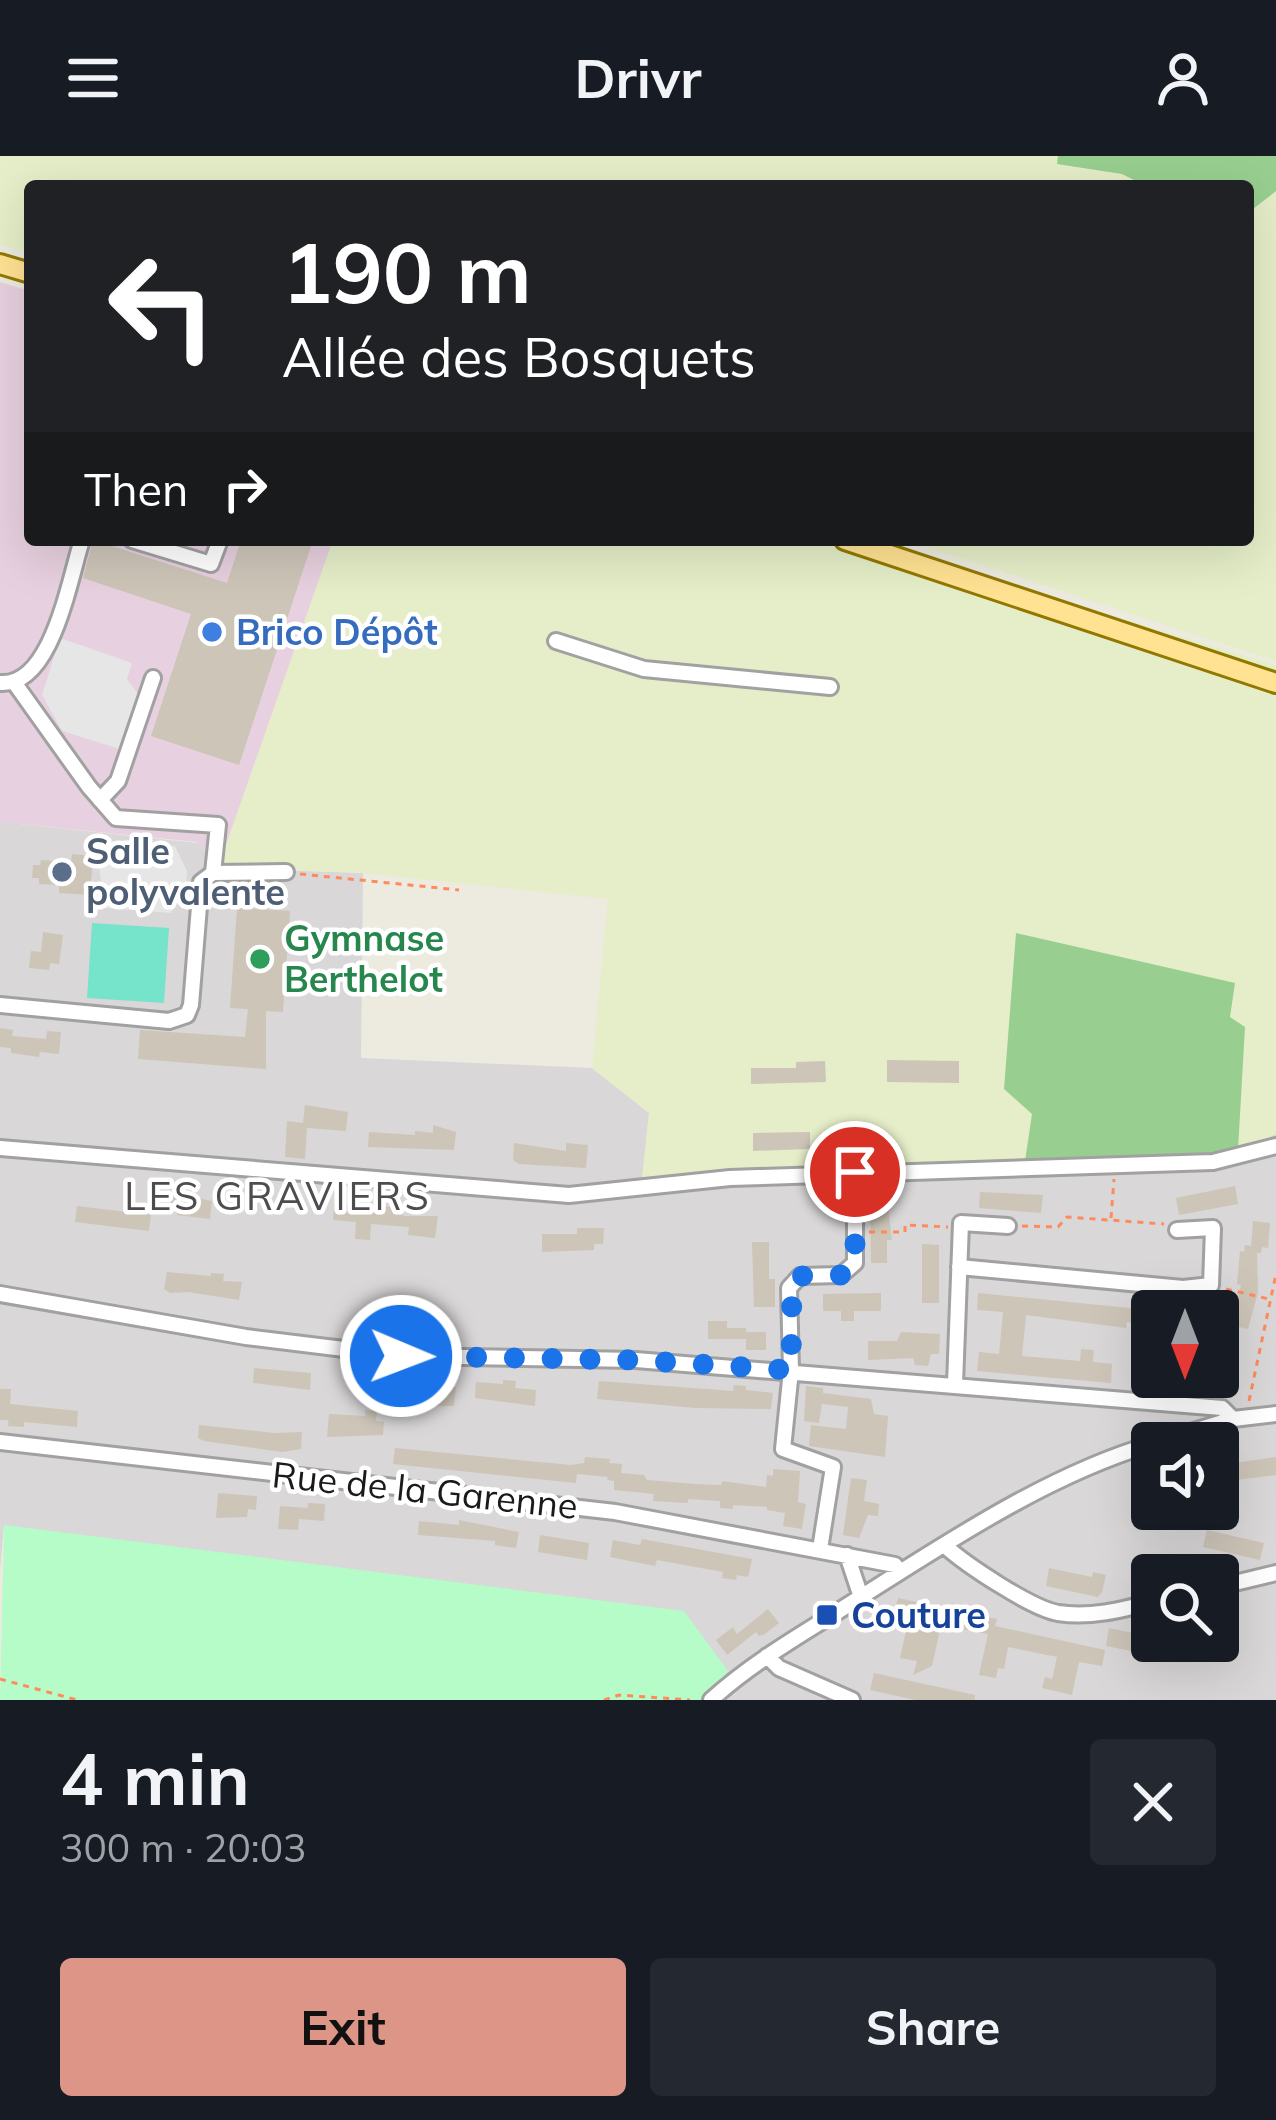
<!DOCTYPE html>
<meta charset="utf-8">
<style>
:root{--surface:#171b24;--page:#242831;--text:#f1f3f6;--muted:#9ea1a6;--accent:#dd9587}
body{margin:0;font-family:Mulish,sans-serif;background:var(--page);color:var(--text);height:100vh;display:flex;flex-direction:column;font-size:45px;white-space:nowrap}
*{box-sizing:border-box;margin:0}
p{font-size:39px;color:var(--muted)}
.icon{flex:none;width:66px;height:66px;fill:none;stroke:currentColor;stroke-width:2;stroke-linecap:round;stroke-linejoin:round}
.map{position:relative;height:1544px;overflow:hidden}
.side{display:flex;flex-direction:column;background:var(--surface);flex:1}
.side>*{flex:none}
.guide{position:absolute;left:24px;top:24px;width:1230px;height:366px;border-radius:12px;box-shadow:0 12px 48px #0002;background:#202124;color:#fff;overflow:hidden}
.needle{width:78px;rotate:180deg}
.buttons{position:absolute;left:1131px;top:1134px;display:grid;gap:24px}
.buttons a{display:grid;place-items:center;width:108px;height:108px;border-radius:12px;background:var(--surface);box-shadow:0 12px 48px #0002;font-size:60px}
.pin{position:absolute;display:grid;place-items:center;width:102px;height:102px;color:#fff;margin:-51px;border:6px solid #fff;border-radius:50%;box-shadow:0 3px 12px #0007}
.me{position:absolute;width:132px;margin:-66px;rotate:91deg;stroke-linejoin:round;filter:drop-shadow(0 0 9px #0008)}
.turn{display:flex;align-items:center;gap:42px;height:252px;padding:0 60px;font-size:54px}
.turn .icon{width:156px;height:156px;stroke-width:2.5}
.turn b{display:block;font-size:84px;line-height:102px}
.then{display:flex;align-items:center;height:114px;padding:0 60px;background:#0003;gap:24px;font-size:45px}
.round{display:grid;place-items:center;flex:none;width:126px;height:126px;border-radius:12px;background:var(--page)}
.summary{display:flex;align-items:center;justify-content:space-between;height:204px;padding:0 60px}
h1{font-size:72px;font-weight:700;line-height:90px}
.primary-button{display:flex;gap:24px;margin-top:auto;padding:24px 60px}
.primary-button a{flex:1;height:138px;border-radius:12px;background:var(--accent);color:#111;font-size:48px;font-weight:700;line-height:138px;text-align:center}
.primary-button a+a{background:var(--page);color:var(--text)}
header{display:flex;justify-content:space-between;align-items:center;height:156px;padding:0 60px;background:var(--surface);font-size:54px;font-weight:700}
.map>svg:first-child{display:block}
</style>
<header><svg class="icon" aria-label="menu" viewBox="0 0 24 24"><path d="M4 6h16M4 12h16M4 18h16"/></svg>Drivr<svg class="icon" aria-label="person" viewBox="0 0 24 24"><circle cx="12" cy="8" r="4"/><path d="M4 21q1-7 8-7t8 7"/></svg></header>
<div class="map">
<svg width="1276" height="1544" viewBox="0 0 1276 1544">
<rect width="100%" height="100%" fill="#edebdf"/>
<path fill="#d9d7d7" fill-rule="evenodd" d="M0 666 198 687 218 712 363 717 361 902 592 912 649 957 642 1030 696 1018 1025 1005 1131 1007 1238 994 1276 978V1544H702L728 1515 4 1369 0 1414ZM1152 1155H1218V1221H1152ZM1152 1287H1218V1353H1152ZM1152 1419H1218V1485H1152Z"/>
<path fill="#e7d0df" d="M0 126 30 135V384H333L218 712 197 686 0 666Z"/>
<path fill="#e5eec8" d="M0 0H1276V505L905 384H1248V30H30V98L0 88Z
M333 384H859L1276 509V978L1238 994 1130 1007 1025 1005 696 1018 641 1030 649 957 592 912 608 743 363 717 218 712Z"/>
<path fill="#98cf90" d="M1058 0H1276V35L1248 57V30H1146L1122 18 1057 8Z
M1016 777 1235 827 1230 861 1245 871 1238 994 1130 1007 1025 1005 1032 958 1004 933Z"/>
<path fill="#b6fcc8" d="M4 1369 684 1455 728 1515 702 1544H0Z"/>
<path fill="#76e3cb" d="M92 767 169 772 164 847 87 842Z"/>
<path fill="#e6e6e6" d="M60 482 132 507 127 523 138 538 120 593 62 575 42 539Z
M107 685 175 690 187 715 186 734 171 757 104 752 98 700Z"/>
<path fill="#cdc5b8" d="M93 384 227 427 241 384H313L239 609 151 580 191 458 83 422Z
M72 698 93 700 90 739 59 737V729L39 728V722H32L33 709H40L41 704 71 706Z
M237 752 290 755 283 856 266 855V913L138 903 140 874 245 881 248 853 230 852Z
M43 776 63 779 59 808 50 807 49 814 29 812 31 795 41 796Z
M0 872 13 874 12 880 46 883 47 875 61 876 59 898 40 896 39 901 11 897V892L0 891Z
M887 904 959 905V927L887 926Z
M825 905 826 926 751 928V912H796V906Z
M305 949 348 956 346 975 307 972 305 1003 285 1001 287 965 303 967Z
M433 969 456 976 454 994 368 991 369 976 415 979V975L433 977Z
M810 976V993L753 995V977Z
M514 987 566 995V987L588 989 586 1012 519 1008 513 1004Z
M1235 1030 1238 1048 1179 1059 1176 1042Z
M160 1034 212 1045 210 1063 177 1059 178 1052 158 1050Z
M980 1036 1043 1039 1041 1057 979 1052Z
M870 1043H887L892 1084H887V1107H871Z
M334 1049 404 1051 403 1060H438L435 1082 408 1079 409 1071 371 1068 370 1084 355 1083 356 1066 333 1064Z
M77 1050 151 1059 149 1075 75 1066Z
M1253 1065 1270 1067 1268 1092 1262 1091 1261 1097H1257L1258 1136 1248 1173 1231 1169 1241 1129 1237 1128 1240 1095 1244 1096 1245 1089 1251 1090Z
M577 1072H604L603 1088H594V1094L542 1096V1078H577Z
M752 1086H769V1123H775V1151H754Z
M922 1088 939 1089V1147H922Z
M167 1116 211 1120V1117L224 1118 223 1125 242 1126 239 1144 188 1136 170 1137 164 1133Z
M881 1137V1155H854V1165H841V1155H823V1138Z
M978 1137 1140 1153 1147 1144 1182 1147V1155H1152V1162H1146L1145 1168 1127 1166 1126 1172 1026 1159 1022 1200 1080 1205 1081 1193 1094 1194 1093 1206 1112 1208 1111 1227 1032 1220 977 1215 979 1196 999 1198 1003 1156 977 1154Z
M373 1151 393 1153 392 1159 433 1162 431 1178 371 1169Z
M708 1165H727V1172H746V1176H766V1194H746V1183H708Z
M901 1176 940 1178 939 1198H931L928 1210 915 1209 913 1202 868 1204V1185H897Z
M1137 1211 1152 1212V1221H1200L1199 1234 1135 1229Z
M254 1212 311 1217 310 1234 253 1227Z
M503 1224 516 1225 515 1232 536 1234 535 1250 475 1242 476 1226 503 1228Z
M599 1225 733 1235 734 1229 746 1230V1234L773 1237 771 1253 695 1252 597 1243Z
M404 1227 456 1231 454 1250H424V1247L402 1245Z
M806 1230 823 1232V1237L871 1243 874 1258 888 1260 885 1301 809 1290 811 1269 846 1273 848 1251 822 1248 819 1267 804 1265Z
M0 1233H11L10 1248 78 1255 77 1271 24 1266V1271L8 1270 9 1259V1264H0Z
M365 1254 377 1255 376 1265 384 1266 383 1279 327 1281 329 1258 365 1260Z
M199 1269 275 1277 302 1276 301 1293 282 1296 204 1285 198 1282Z
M395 1292 571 1309 584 1307 585 1301 610 1303 609 1307 622 1308 621 1317 644 1319 647 1324 695 1328 721 1329 722 1325 766 1331 767 1319 773 1320V1313L800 1315 798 1346 806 1348 802 1373 783 1370 785 1357 767 1354V1351L733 1349V1353L720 1352V1345L688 1343V1347L653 1345 654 1338 614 1334V1325L607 1324 608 1321 577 1318 576 1327 393 1308Z
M1276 1301V1319L1236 1324 1234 1307Z
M851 1322 867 1324 864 1345 879 1348 878 1360 868 1359 859 1382 843 1379Z
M218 1337 257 1340 256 1354 248 1353 247 1361 216 1362Z
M308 1347 325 1348 324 1365 299 1363 298 1374 278 1373 280 1350 308 1352Z
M459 1364 519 1376 516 1392 495 1389V1385L418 1379 419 1365 459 1369Z
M1207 1374 1264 1387 1260 1404 1203 1391Z
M540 1379 589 1387 587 1404 538 1396Z
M642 1383 752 1403 748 1421 737 1419 736 1424 722 1422 723 1416 657 1404 655 1410 610 1401 613 1384 640 1389Z
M1049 1412 1092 1421 1093 1416 1106 1419 1102 1436 1098 1441 1046 1430Z
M898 1442 997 1463 995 1470 1105 1494 1102 1510 1079 1506 1072 1539 1042 1532 1045 1521 1052 1523 1057 1501 1008 1491 1004 1513 998 1512 996 1522 979 1519 988 1478 941 1469 932 1510 913 1519 917 1505 900 1502 909 1462 894 1458Z
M768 1453 779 1467 765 1478 759 1480 756 1476 727 1499 716 1484 733 1471 737 1478Z
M1109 1472 1152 1481V1485H1170L1167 1502 1106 1490Z
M874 1517 975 1539V1544H915L870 1534Z"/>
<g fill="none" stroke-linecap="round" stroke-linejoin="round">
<defs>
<path id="minor" d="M132 384 211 408 220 384
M556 485 644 513 830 531
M0 527C52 531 69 424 82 384
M100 644 118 625 153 522
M213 717 286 716
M0 849 169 865 187 859 191 849 201 726 213 717 218 669 116 662 89 631 16 529
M0 992 569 1039 730 1022 1213 1006 1276 990
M959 1111 1183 1132 1211 1129 1213 1072 1177 1074
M0 1138 246 1181 401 1200 636 1204 1222 1252 1233 1263
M955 1228 961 1067 1008 1070
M0 1286 615 1356 895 1409 899 1416
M1154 1287 1233 1263 1276 1258
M944 1389C966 1409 1031 1452 1058 1457 1090 1462 1121 1454 1152 1446
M820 1393 833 1311 783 1293 791 1214 789 1132 800 1120 841 1119 855 1107V1015
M847 1399 861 1441
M1218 1431 1276 1417
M767 1500 779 1512 852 1544
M711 1544C755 1504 806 1476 856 1444 946 1387 1049 1318 1152 1288"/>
<path id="major" d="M0 108 30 117
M845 384 1276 527"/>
</defs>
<use href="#minor" stroke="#a1a1a1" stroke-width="20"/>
<use href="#major" stroke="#917900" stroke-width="24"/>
<path stroke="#ff8a5e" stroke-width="3" stroke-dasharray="6 6" stroke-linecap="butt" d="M300 718 459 734
M1111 1062 1114 1023
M1022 1070 1058 1071 1067 1061 1164 1068
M869 1076H905V1069L948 1071
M1226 1133 1269 1143
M1169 1234 1170 1221
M1249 1245 1276 1118
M0 1523 77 1544
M604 1544 619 1539 690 1544"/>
<use href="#minor" stroke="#fff" stroke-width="14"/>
<use href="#major" stroke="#ffe292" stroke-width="18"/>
</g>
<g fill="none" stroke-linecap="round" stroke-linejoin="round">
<path stroke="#1a73e8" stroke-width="21" stroke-dasharray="0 37.8" d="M401 1200 636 1204 791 1214 792 1125 800 1120 841 1119 855 1106V1016"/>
</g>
<circle fill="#3f7fe0" stroke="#fff" stroke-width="4.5" cx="212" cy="476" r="12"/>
<circle fill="#5c6f8a" stroke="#fff" stroke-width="4.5" cx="62" cy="716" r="12"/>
<circle fill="#2e9e5b" stroke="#fff" stroke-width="4.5" cx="260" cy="803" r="12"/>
<rect fill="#1a4fb4" stroke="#fff" stroke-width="4.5" x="815" y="1447" width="24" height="24" rx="6"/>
<g text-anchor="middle" stroke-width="9" stroke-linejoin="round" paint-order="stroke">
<g font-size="36" font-weight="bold" fill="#366cbe" stroke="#fff" text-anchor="start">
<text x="236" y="489">Brico Dépôt</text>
</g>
<g font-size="36" font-weight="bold" fill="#4e5e75" stroke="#fff" text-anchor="start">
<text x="86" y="708">Salle<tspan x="86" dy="41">polyvalente</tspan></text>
</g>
<g font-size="36" font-weight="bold" fill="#27864d" stroke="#fff" text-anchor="start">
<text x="284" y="795">Gymnase<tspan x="284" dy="41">Berthelot</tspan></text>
</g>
<g font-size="36" fill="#1a1a1a" stroke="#fff">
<text transform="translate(425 1334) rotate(6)" y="13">Rue de la Garenne</text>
</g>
<g font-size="36" font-weight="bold" fill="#164399" stroke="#fff" text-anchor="start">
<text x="851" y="1472">Couture</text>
</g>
<g font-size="39" letter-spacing="3" fill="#4d4d4d" stroke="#fff">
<text x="278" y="1054">LES GRAVIERS</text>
</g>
</g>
</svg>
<div class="buttons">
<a><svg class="needle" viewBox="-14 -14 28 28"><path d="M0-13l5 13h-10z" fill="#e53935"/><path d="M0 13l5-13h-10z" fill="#9ea1a6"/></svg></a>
<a><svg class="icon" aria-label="sound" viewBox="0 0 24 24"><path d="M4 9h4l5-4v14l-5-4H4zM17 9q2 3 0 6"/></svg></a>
<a><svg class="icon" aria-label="search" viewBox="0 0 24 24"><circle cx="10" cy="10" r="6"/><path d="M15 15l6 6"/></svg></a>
</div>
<div class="pin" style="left:855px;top:1016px;background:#d93025"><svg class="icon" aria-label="arrive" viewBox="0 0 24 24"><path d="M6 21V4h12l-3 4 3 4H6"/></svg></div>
<svg class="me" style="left:401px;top:1200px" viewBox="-20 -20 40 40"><circle r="17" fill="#1a73e8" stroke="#fff" stroke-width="3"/><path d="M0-11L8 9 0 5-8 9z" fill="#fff"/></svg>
<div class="guide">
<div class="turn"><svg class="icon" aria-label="left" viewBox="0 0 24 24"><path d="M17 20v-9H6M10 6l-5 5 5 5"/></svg><div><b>190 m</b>Allée des Bosquets</div></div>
<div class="then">Then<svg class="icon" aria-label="right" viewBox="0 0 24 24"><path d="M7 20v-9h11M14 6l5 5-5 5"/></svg></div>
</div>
</div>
<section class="side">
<div class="summary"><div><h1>4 min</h1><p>300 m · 20:03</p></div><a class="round"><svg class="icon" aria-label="close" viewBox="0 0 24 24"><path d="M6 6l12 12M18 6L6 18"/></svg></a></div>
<div class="primary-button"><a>Exit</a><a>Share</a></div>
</section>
